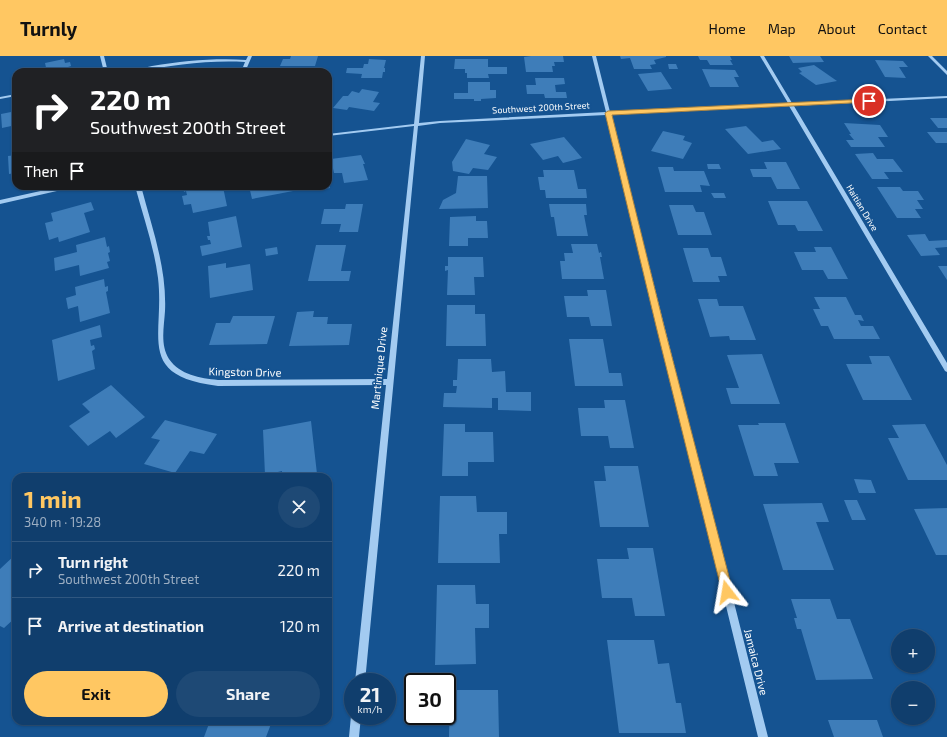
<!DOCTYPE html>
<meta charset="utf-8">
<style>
:root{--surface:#103e6d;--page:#1e4975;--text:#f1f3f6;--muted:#9caec2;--line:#305780;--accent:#ffc762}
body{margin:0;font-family:"Exo 2",sans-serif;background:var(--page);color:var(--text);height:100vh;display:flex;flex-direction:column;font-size:15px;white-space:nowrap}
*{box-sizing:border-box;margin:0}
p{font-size:13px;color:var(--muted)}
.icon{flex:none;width:22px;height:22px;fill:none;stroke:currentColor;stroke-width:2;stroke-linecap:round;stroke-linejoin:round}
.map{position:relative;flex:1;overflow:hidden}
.details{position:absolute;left:12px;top:417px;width:320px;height:252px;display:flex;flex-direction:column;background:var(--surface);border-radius:12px;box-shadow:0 1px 3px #0004,0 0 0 1px var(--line)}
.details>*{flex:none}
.banner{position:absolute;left:12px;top:12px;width:320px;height:122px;border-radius:12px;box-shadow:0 1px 3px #0004,0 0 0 1px var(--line);background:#202124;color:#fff;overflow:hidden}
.buttons{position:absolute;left:891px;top:573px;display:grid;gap:8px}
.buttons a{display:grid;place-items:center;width:44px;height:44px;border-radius:50%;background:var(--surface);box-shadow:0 1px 3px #0004,0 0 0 1px var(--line);font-size:20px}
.speed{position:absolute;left:344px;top:617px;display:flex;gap:8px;font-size:20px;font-weight:700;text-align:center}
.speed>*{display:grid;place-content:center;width:52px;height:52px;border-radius:50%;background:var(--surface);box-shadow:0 1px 3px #0004,0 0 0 1px var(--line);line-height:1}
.speed small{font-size:10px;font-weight:400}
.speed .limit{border:2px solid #111;border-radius:6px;background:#fff;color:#111}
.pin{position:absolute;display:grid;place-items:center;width:34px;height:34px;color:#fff;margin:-17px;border:2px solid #fff;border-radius:50%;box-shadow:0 1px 4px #0007}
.me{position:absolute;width:44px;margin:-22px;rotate:346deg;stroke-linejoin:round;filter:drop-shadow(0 0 3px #0008)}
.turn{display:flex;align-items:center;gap:14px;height:84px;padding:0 12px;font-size:18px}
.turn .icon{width:52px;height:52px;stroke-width:2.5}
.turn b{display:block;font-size:28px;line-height:34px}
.then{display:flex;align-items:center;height:38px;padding:0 12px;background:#0003;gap:8px;font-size:15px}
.round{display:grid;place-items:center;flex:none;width:42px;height:42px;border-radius:21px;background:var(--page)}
.headline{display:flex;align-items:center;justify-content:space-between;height:68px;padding:0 12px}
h1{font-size:24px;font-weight:700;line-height:30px;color:var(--accent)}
.cta{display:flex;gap:8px;margin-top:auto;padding:8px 12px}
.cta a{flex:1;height:46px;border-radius:24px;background:var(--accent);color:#111;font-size:16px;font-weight:700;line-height:46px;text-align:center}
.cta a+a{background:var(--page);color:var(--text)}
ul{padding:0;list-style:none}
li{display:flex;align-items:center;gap:12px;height:56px;padding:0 12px;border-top:1px solid var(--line)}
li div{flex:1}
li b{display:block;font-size:15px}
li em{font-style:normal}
header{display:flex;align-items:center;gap:24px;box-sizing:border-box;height:56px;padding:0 20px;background:var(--accent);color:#111}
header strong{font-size:19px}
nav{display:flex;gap:22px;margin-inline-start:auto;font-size:14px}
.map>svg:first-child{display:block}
</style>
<header>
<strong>Turnly</strong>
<nav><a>Home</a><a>Map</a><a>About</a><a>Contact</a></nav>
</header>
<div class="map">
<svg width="947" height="681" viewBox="0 0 947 681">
<rect width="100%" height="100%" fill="#155391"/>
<path fill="#3e7db9" d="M291 0H318L315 10H280L283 3H290Z
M531 0H563L564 6H554L555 10H552L553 16H526L524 1Z
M620 0H666V1L654 4 656 8 650 9 652 13H634L630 2 621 3Z
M698 0H730L732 4H730L733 9H710L707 4H700Z
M789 0H820L824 6 793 7Z
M64 3 65 7 70 6 71 10 65 12 66 16H47L45 7Z
M369 3 386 4 384 12H385V16H383L382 22H361L362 18 346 17 347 12H363L364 8H368Z
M455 3H488V11H507V18H488L489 22H467V17H465V13H454Z
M875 4 903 5 908 11H899L906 22 885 21Z
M668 8H676L678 13H669Z
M814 9 837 25 816 29 799 17 802 16 798 12Z
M702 13 735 14 739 21H734L739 31H710Z
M661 16 672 33 648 35 638 18Z
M535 22H564L565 28 555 29 556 36H566L567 42H545L544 38H527L526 29H536Z
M468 26H490V34H496V42L481 43V45H474V43H454V37H468Z
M362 33 379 36 373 46 380 47 374 55 349 51 347 54 333 52 343 40H348L352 35 359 37Z
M16 55V69L2 72 1 58Z
M930 62H947V72H938Z
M844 67 880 69 888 81H878L885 91H851L846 84H854L849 78H851Z
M746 70 762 86 773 84 781 93 748 98 725 73Z
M663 75 685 80 683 84 692 87 683 103 651 95Z
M927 76H947V87H936Z
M564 81 582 102 563 107 558 100 543 104 530 88Z
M466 83 490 89 484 98 497 101 488 114 473 112 469 118 453 115 452 106Z
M873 97 877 103H893L903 116H884L889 123H872L855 98Z
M16 99V117L9 118 8 100Z
M361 99 365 108H363L368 124 344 127 342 117H334L331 103Z
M764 106H786L800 133H777L771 121H753L750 113H767Z
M707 108H719L721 113H708Z
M658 111H673L674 115H704L710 130 700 129 702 136H665Z
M543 114H574L578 133H586L587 142H546L545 134H540L538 121H544Z
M458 120H487L488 152 439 153 443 144 456 137Z
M329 126 330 132 319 134 318 130H328Z
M185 130H216V133L223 131 227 150 193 157 191 148 184 149 182 140 187 139 186 135 184 136 183 131Z
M249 130H314V131L252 143Z
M877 131H900L903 135H918L924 144H917L923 153H915L921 162H897Z
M711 137H724L726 142H714Z
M768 145H807L823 175H798L795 169H778Z
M91 146 94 154 84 157 90 176 59 186 58 181 49 184 45 167 53 165 51 157Z
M346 148H363L358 176H339L341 168H321L324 153H345Z
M549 148H586L587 159H584L588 180H557L554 161H551Z
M669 149H693L696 156H704L712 179H678Z
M236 160 242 191 202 200 200 190 211 188 210 184H208L207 180H210L208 166Z
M476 160V165H487L488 182H468V190H449L450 161Z
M925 178 929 185 947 184V191L935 192 940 199 921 200 907 179Z
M105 181 107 191 109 190 110 196 108 197 110 205 107 206 109 212 80 220 79 209 55 215 54 202 77 196 76 189Z
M571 188H597L599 197 601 196 602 201H600L604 223H562L560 205H565L564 197H573Z
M316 189H346L341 215H351L349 225H308Z
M277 191 278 198 266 200 265 193Z
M814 191H831L848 223H828L823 214H802L794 196H816Z
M683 192H708L711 201H721L727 220H718L720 226H693Z
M448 201H483L484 221H474L475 239H447L448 214 445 215V210H448Z
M226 207V212L250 208 253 234 210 242 208 210Z
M938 210H947V224Z
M104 223 105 231 108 230V235L106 236 110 257 80 266 78 250 68 253 66 242 76 239 75 231Z
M587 234H606L612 270H591L589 261H567L564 240H588Z
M814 241H846L855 259H861L864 265 858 264 861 270H873L880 283H834L828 270H821L813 253H820Z
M698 243H717L719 250H743L756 284H730L729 280 710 281Z
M447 249H475V258H485L486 290H446Z
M314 255 313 261H328L327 268H352L349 289 289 290 297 256Z
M233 260H275L267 288 209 289 216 267H230Z
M100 269 102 281 90 284 91 290 94 289 95 293 92 295 95 313 58 325 52 284Z
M569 283H603L609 317H621L623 330H575Z
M762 298 780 348H731L726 332H739L727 299Z
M869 300H889L912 344H863L846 308H872Z
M458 303H491L492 316 505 315 506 336H531V355L498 354V342H492V352L443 351 444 337H456L457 330H453V324H457Z
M111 329 145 361 116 382 110 375 88 390 69 370 90 356 82 348Z
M604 344H625L634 392H610L608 380H581L578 352H605Z
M165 364 217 378 204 398 190 395 175 417 144 408 160 384 151 382Z
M311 365 317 418 304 421H282V415L265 419 263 374Z
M758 367H785L799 407H774L778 420H754L738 369H759Z
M444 368H465V376H493L494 406H468V420H442Z
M925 368 947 409V424H908L888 382H899L892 369Z
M604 410H638L649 471H600L594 425H606Z
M854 423 871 424 876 437H859Z
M440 440H476L477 456H507V478H499L500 507H438Z
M844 444H857L866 464H852Z
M822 447 829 466H816L834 514H783L763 448Z
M947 452V499H936L914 453Z
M627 492H653L665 560H635L632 542H602L597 503H629Z
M16 498V561L4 572 0 570V513Z
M437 529H475L476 548H489V572H475L476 608 435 609Z
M791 543H830L837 563H850L873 623 816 624 801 573H797L794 562H797Z
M607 584H654L658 608 669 607 676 647H681L686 677H619Z
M450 634H498L499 681H449Z
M828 664H877L883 681H834Z
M210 665H268L267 667 271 668 266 681H204Z"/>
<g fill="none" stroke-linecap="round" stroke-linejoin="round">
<path fill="#a3cbf1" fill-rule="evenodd" d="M100 0H104L108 16H104Z
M248 0H252L245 16H241L245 6C208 4 173 9 136 16H128C135 12 144 12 152 10 184 5 214 2 246 4Z
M421 0H425L419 67 440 65 606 56 592 0H596L610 56 788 47 760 0H764L792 47 947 40V42L794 50 947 307V316L945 315 789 50 611 59 768 681H758L606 59 440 67 418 70 365 626H355L386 329 218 330C135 320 165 280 158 222 154 190 143 160 135 130H141C152 172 167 212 165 255 164 271 160 289 169 303 180 319 200 322 218 324L387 323 414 70 328 80V78L414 68Z
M928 0H932L947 15V19Z
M16 38V40L0 43V41Z
M63 130H73L70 132 0 148V144Z
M353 656V660H361L359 681H349L351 660Z"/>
</g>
<path fill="#ffc762" stroke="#a68140" d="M869 43H871V46L612 59 664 270 733 536 731 540 727 542 723 540 722 536 656 270 605 57 608 55Z"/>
<g text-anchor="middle" stroke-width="3.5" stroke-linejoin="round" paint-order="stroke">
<g font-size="9" fill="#fff" stroke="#155391">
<text transform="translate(541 52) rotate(-3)" y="3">Southwest 200th Street</text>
<text transform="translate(862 152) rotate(59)" y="3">Haitian Drive</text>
</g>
<g font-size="11" fill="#fff" stroke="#155391">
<text transform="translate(379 312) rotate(-84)" y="4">Martinique Drive</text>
<text transform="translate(245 316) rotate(1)" y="4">Kingston Drive</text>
<text transform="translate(756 606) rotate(76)" y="4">Jamaica Drive</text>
</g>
</g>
</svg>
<div class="buttons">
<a>+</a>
<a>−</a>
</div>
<div class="speed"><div>21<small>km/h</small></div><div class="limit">30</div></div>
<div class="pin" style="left:869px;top:45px;background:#d93025"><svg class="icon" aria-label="arrive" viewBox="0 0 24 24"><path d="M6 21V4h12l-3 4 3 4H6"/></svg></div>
<svg class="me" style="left:727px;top:536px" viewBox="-20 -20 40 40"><path d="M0-17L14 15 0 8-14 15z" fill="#ffc762" stroke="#fff" stroke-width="4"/></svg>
<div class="banner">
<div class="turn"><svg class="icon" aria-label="right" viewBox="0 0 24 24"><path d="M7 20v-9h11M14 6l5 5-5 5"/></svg><div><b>220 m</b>Southwest 200th Street</div></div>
<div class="then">Then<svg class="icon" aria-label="arrive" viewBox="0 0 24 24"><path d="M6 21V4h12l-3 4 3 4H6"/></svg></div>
</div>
<section class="details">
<div class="headline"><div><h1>1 min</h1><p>340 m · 19:28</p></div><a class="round"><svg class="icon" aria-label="close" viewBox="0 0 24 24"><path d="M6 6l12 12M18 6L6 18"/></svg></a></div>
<ul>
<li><svg class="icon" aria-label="right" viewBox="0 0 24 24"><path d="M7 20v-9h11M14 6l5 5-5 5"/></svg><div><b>Turn right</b><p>Southwest 200th Street</p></div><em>220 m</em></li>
<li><svg class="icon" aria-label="arrive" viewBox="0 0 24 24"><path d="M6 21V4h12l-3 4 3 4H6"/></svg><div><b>Arrive at destination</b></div><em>120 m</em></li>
</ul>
<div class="cta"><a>Exit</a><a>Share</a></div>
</section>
</div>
